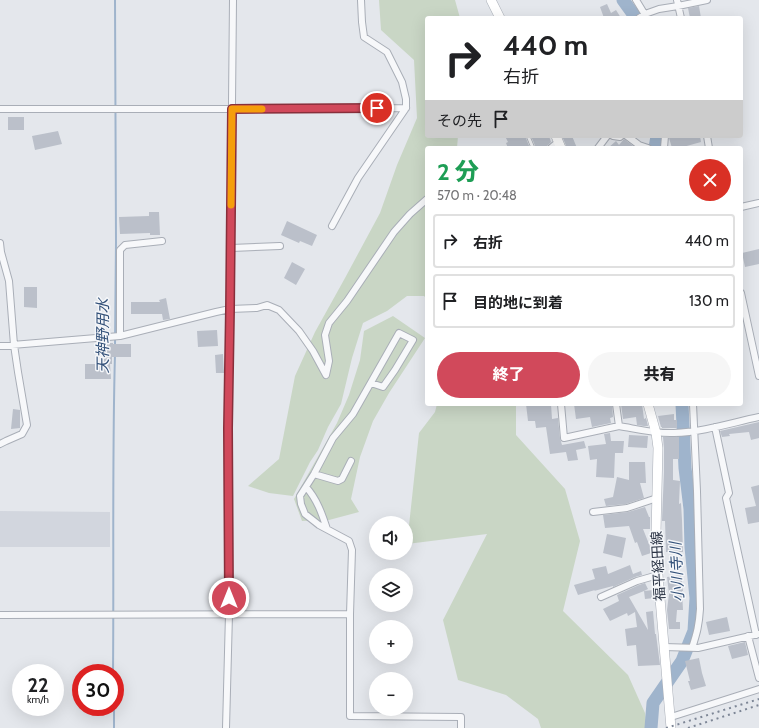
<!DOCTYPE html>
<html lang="ja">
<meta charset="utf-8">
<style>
:root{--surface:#fff;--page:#f6f6f6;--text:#202124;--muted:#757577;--line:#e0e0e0;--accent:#d1495b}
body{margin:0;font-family:Cabin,"Noto Sans JP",sans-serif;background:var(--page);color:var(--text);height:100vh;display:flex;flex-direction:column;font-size:15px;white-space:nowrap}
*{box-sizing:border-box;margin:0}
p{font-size:13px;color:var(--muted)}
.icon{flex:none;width:22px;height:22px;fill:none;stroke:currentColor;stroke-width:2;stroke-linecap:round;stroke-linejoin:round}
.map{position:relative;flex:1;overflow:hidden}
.panel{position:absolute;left:425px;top:146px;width:318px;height:260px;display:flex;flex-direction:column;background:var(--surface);border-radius:4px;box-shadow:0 4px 16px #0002}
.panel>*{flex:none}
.top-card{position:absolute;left:425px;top:16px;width:318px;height:122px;border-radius:4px;box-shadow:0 4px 16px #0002;background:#fff;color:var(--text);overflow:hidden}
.fabs{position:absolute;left:369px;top:516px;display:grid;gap:8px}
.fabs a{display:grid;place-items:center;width:44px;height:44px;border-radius:50%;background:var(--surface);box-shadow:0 4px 16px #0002;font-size:20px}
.speed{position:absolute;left:12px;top:664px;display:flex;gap:8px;font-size:20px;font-weight:700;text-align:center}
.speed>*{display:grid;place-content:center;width:52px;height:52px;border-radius:50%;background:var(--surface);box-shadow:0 4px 16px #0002;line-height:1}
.speed small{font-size:10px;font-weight:400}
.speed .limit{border:6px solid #d22;background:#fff;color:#111}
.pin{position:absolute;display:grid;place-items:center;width:34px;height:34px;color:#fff;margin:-17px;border:2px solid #fff;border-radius:50%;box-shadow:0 1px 4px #0007}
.me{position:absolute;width:44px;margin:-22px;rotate:0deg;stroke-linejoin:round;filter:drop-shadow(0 0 3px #0008)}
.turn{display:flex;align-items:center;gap:14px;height:84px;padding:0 12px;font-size:18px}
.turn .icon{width:52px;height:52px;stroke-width:2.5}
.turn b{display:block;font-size:28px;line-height:34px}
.then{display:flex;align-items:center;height:38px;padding:0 12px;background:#0003;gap:8px;font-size:15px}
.round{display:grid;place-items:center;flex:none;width:42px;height:42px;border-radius:21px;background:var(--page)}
.head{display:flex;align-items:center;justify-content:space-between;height:68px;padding:0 12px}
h1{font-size:24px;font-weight:800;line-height:30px;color:#1e9e55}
.button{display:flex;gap:8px;margin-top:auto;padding:8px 12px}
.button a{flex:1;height:46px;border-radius:24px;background:var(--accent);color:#fff;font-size:16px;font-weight:800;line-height:46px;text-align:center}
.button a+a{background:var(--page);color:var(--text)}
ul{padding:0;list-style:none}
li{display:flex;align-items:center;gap:12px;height:54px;margin:0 8px 6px;padding:0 4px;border:2px solid var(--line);border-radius:4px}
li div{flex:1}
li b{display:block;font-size:15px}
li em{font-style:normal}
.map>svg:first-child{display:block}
</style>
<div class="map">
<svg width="759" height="728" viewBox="0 0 759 728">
<rect width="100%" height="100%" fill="#e4e7ec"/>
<path fill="#d2d6de" d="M0 511 110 512V547H0Z"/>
<path fill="#c9d6c5" d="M379 0H455L460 18H427V136H458L457 148H427V299L424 296H407L387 311 363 323 352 358 341 404 328 427 318 450 310 462 293 496 269 493 248 486 279 459 295 376 315 332 345 278 380 213 397 165 417 118 414 60 381 30Z
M393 316 425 338 389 393 373 421 360 457 351 499 359 512 329 520 302 521 294 499 337 423 349 395 360 360 364 331Z
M437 404H516V435L565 489 580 541 563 611 628 675 645 713 647 728H541L538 719 506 695 458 680 443 620 487 534 407 544 419 433 435 412Z"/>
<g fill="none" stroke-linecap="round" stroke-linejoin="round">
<path stroke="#9fb4cc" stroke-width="2" d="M115 346 116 242 115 0
M113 673C114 567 112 460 115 354
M114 728V707"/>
<path stroke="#9fb4cc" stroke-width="13" d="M623 0 636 18
M655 148 657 136
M651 728 653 703 682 661 694 631 696 598 691 547 690 509 685 468 682 404"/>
</g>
<path fill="#bbc0ca" d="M607 4 611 13 616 10 621 18H603H604L600 7Z
M699 6 701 18H690L688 8Z
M8 117H24V130H8Z
M58 131 62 144 35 150 32 136Z
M505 136H525L530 148H508L506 143 508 142Z
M531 136H549L551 142 545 148H536Z
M562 136H572L577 148H567Z
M679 136H700L701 142 683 147 684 148H672L669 138Z
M624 139 636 148H608L616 141 619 145Z
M149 212H159L160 235H150V233L120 234 119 217 149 216Z
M287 221 317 235 312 246 300 241 299 243 281 235Z
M759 249V264L745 267 742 253Z
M292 262 305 269 296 285 284 278Z
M24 287H37V308L24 307Z
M166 298 170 319 163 320 162 314H131V302H160L159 300Z
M217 330 218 346 198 347 197 331Z
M104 343H113V344H131V357H112V364H110L111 379H85V364H103Z
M223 354 224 373H216L215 355Z
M526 404H551L552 419 558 418 560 438 562 445 584 441 586 448 576 450 578 460 568 461 566 452 550 454 546 427 536 428 535 421H528Z
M574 404H612L613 417 610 418 611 423 592 427 590 417 576 419Z
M621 404H642L644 419 646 418 648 426H644L637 425 636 417 623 419Z
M13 409 20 410V428L11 429Z
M674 414V420H677V428H662V427H661L658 416Z
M759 422V438L751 440 749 432 729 434 730 436 722 437 720 431Z
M610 433 611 441H624L623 453H615L614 478 596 477 597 459 590 460 588 446 606 444 604 434Z
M629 435 648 436 647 448 628 447Z
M663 437H679V459H673V480L680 481 679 504 681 503 682 520 683 552H666L665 521H662V520L664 472V448Z
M629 462H645L646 483H640L644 498 626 504 606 506 604 499 613 497 617 477 629 480Z
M759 485V522L748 524 745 508 756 506 751 487Z
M645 507 649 517H650V529H643L651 549V553L642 556 637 542 635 543 629 526 605 528 603 515 628 512Z
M607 534 626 538 622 558 603 553Z
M630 565 633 574 641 571 642 575 635 577 613 587V586L594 591 595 590 578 595 574 585 595 579 592 569 606 566 608 574Z
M681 575 683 591H682L683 610H677L676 622H680V629H669L667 610 669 594 667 577Z
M645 583 648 589 644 591 653 590 654 598 645 599 644 591 629 597 648 630 646 612 653 611 655 634H656L660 665 638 666 636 645 627 646 625 629 637 627 635 612 628 616 627 613 610 621 603 609 619 601 617 595 639 585Z
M727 617 730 631 709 635 706 622Z
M745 642 748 655 732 659 728 646Z
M699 658 702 673 706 686 691 690 688 681H690L685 661Z"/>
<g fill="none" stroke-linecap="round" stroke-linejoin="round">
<defs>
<path id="lane" d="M528 136 533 148"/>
<path id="street" d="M636 0 647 18
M677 0 681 18
M639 18 645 14 659 9 678 6 707 0
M0 109H232L406 108V99L402 82 387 52 364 37 362 22 361 0
M613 136 620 137 621 136
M627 136 639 145 648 148
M707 136 709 148
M551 148 558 142
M598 148 607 136
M664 148 665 136
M741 207 759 203
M332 226 358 178 406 108
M0 243 1 252 9 281 14 345 18 372 27 425 22 434 6 441 0 444
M231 248 280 246
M741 293 759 376
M120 336V250L125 245 162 241
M0 346 120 336 216 312 230 309 257 308 267 305 279 310 299 331 313 351 326 375 329 361 325 335 329 323 347 301 394 232 410 214 427 199
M561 404 564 438 619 426
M616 404 619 426C637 429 656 434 674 433 703 432 731 423 759 417
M715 427 729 493 726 498 756 635
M314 474 338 481 342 479 351 461
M306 487C317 499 322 514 327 529
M593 512 627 508 657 498
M601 597 637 581 658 575
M350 614 352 550 349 541 319 525 305 514 301 504 300 496 314 474 333 438 353 414 399 333 413 340 395 370 383 387 371 383
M0 615 350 614V716L461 717V728
M748 636 759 678
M664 647 698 648 759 634
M692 648C697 633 699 625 700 609L697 491 693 404
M671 717 759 689
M226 728 229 614 228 428 230 309 233 0"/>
<path id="secondary" d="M491 0 500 18
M556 136 561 148
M648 404 656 433 658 448 656 533 657 563 671 728"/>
</defs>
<use href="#lane" stroke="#a9aeb7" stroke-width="4.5"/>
<use href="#street" stroke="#a9aeb7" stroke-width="8"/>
<use href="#secondary" stroke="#a9aeb7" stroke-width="10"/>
<use href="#lane" stroke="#f7f8fa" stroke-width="3"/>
<use href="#street" stroke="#f7f8fa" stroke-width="6"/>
<use href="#secondary" stroke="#fff" stroke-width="9"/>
<path stroke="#7d8696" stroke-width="2" stroke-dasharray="2 4" stroke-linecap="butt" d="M666 728 759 699
M688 728 759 705"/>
</g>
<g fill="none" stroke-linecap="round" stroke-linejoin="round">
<defs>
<path id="route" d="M229 598 228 428 230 309 232 109 377 108"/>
</defs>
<use href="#route" stroke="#882f3b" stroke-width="10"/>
<use href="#route" stroke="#d1495b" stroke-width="7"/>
<path stroke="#f59e0b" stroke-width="7" d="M231 205 232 109H262"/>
</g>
<g text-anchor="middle" stroke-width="3" stroke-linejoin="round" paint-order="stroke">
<g font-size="14" fill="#2b3445" stroke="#f4f6f9">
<text transform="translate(658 566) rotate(-93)" y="5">福平経田線</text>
</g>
<g font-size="15" font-style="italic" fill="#34527a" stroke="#f4f6f9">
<text transform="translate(103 336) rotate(-90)" y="5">天神野用水</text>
<text transform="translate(677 572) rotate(-93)" y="5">小川寺川</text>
</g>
</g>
</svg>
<div class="fabs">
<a><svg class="icon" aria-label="sound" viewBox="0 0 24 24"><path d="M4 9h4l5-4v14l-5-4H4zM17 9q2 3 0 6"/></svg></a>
<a><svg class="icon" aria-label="layers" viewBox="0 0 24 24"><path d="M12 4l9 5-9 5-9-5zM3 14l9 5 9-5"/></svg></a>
<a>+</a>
<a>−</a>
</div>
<div class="speed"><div>22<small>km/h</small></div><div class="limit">30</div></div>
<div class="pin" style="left:377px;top:108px;background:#d93025"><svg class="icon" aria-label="arrive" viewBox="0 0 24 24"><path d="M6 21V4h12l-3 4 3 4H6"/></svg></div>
<svg class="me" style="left:229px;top:598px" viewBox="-20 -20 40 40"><circle r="17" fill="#d1495b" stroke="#fff" stroke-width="3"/><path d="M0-11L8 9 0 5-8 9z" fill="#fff"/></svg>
<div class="top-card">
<div class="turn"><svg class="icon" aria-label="right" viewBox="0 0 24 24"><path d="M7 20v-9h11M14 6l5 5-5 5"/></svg><div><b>440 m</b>右折</div></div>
<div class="then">その先<svg class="icon" aria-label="arrive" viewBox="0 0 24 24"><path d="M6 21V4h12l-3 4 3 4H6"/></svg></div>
</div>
<section class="panel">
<div class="head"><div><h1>2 分</h1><p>570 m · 20:48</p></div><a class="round" style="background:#d93025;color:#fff"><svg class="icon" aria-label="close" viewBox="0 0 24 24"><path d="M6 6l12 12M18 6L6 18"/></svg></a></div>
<ul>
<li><svg class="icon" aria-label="right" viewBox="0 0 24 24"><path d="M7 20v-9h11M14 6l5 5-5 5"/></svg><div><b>右折</b></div><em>440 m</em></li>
<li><svg class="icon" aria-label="arrive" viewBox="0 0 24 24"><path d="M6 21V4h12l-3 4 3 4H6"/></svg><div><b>目的地に到着</b></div><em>130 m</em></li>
</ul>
<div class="button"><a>終了</a><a>共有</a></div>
</section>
</div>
